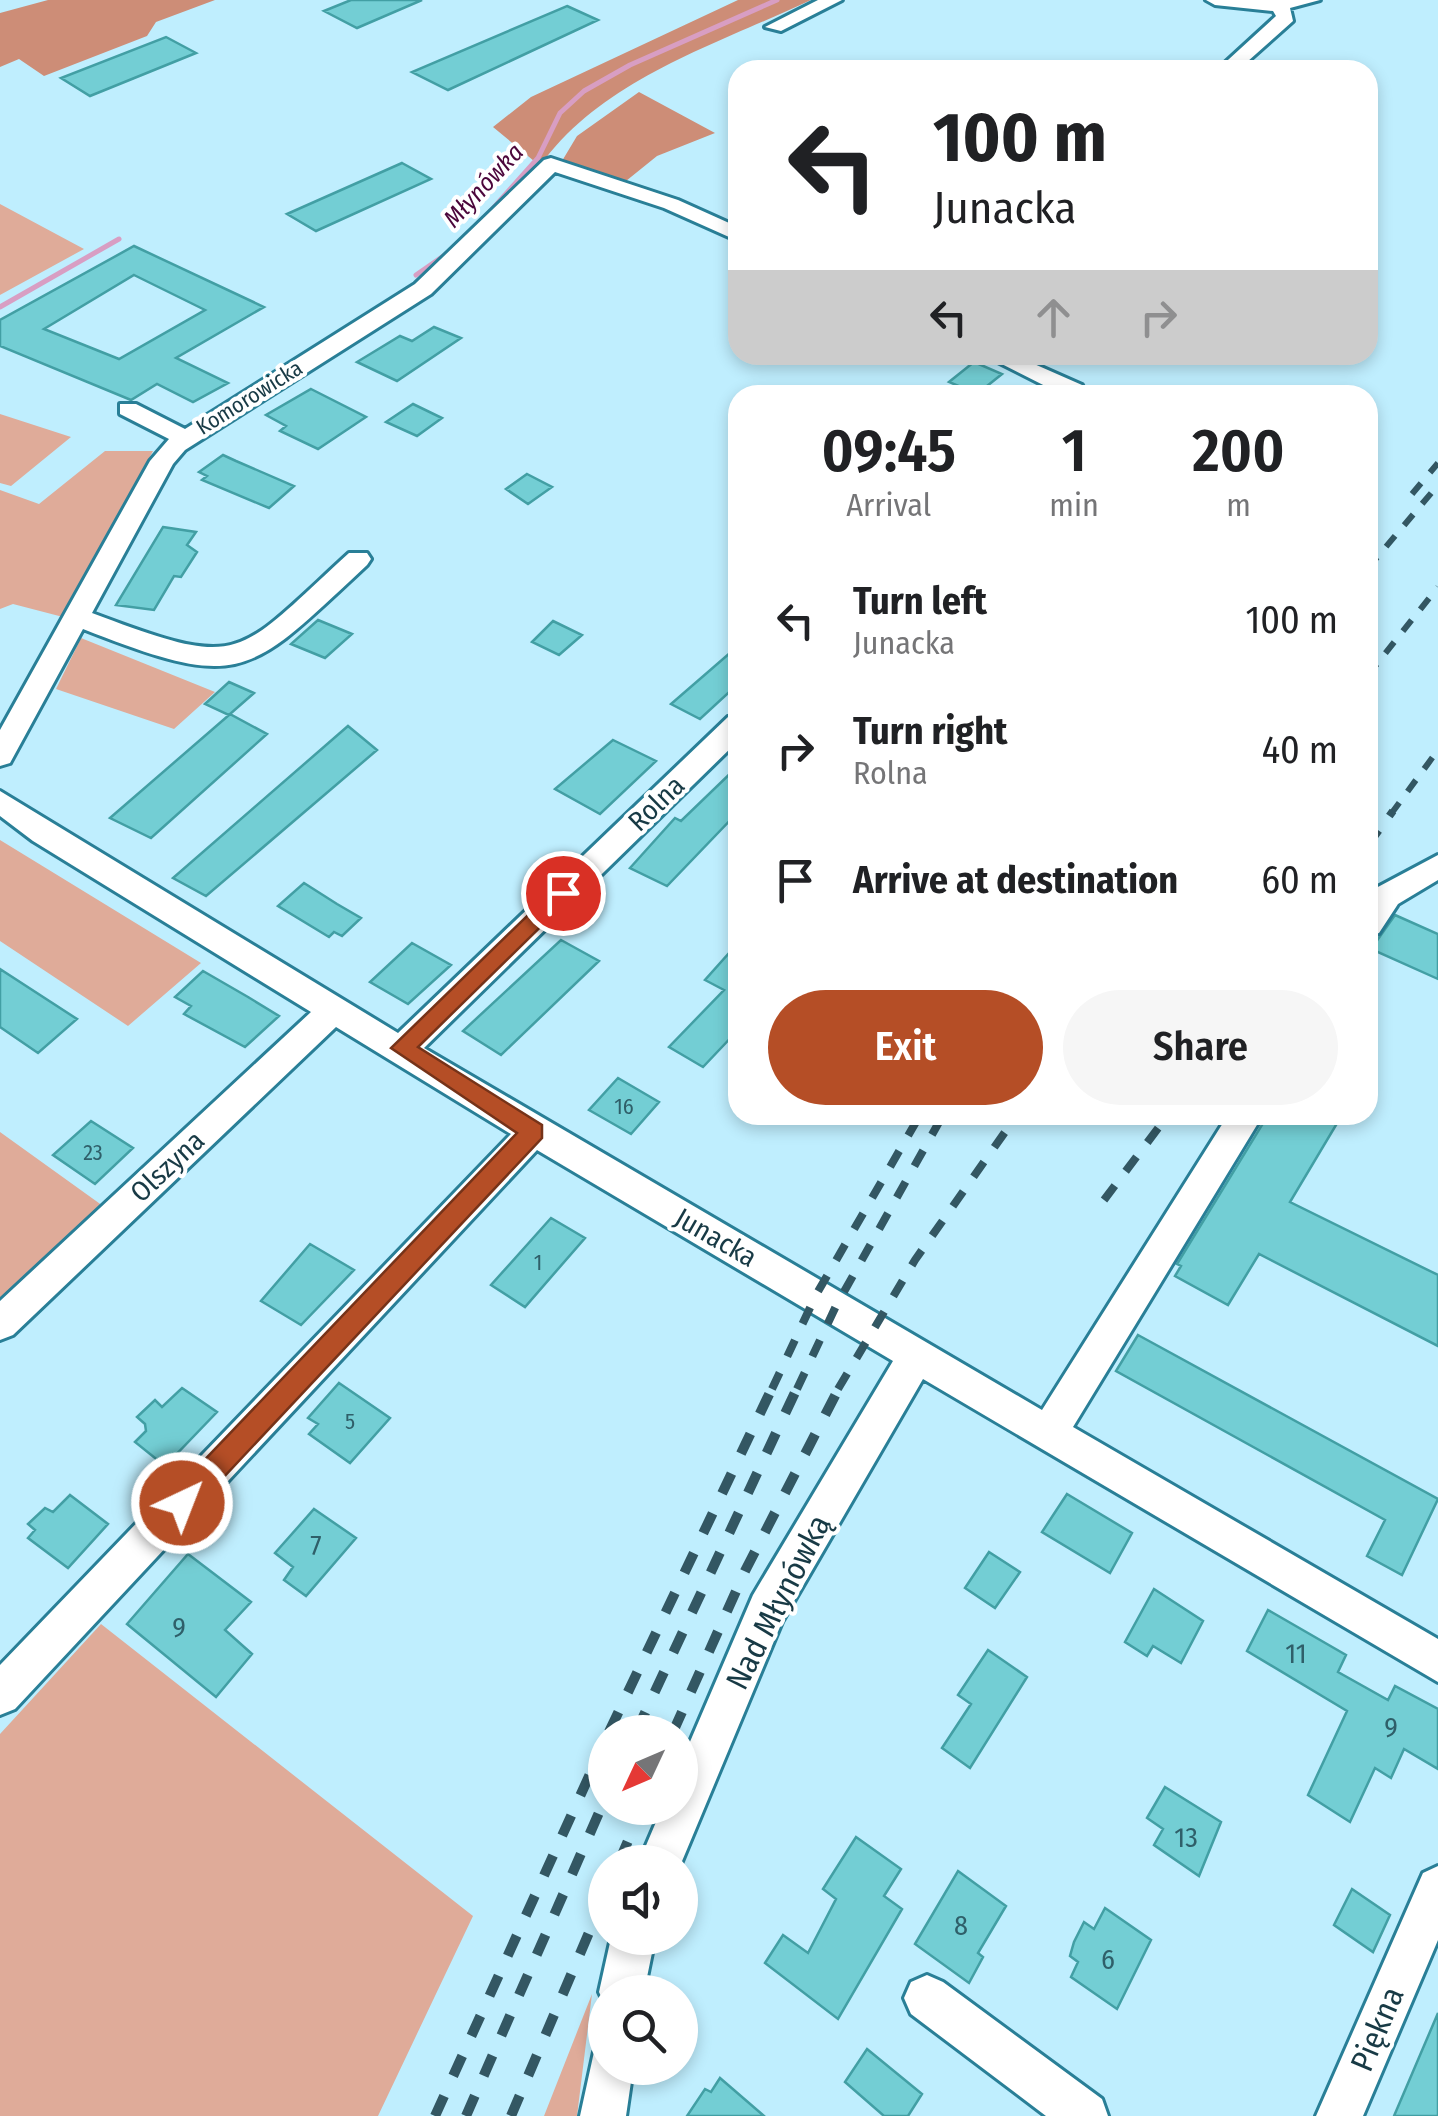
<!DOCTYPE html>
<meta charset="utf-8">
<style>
:root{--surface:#fff;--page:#f6f6f6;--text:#202124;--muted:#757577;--accent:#b54e26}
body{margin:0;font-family:"Fira Sans Condensed",sans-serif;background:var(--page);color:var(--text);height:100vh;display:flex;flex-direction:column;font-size:38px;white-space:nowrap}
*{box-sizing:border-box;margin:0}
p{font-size:32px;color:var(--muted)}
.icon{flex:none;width:55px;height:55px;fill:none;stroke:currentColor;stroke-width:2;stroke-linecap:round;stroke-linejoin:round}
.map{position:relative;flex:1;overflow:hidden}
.panel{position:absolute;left:728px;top:385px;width:650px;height:740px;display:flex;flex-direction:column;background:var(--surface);border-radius:30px;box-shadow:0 5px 15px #0003}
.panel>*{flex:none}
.guide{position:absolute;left:728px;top:60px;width:650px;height:305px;border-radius:30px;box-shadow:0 5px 15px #0003;background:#fff;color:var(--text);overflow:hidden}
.needle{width:65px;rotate:226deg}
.tools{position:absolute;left:588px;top:1715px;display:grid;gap:20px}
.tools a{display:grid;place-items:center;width:110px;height:110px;border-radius:50%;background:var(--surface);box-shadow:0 5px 15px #0003;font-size:50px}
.pin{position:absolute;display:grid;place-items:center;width:85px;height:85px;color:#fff;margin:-42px;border:5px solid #fff;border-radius:50%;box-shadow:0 2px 10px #0007}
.me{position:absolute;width:110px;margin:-55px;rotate:43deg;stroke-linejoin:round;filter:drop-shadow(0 0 8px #0008)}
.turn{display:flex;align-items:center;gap:35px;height:210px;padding:0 40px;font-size:45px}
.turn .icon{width:130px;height:130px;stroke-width:2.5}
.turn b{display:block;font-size:70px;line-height:85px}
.lanes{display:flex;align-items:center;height:95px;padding:0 40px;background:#0003;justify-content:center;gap:50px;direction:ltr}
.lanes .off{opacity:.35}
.eta{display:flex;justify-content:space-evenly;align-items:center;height:170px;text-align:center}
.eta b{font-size:60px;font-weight:600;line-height:70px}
.action{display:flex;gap:20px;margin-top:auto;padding:20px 40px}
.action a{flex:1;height:115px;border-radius:60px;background:var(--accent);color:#fff;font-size:40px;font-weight:600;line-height:115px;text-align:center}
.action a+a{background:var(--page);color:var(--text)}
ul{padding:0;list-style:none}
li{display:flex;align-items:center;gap:30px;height:130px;padding:0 40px}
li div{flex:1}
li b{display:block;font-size:38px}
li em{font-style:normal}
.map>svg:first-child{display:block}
</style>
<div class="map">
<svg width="1438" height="2116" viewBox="0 0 1438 2116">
<rect width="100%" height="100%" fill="#bfeefe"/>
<path fill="#dfab99" d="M0 204 84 249 0 295Z
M0 414 71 437 11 486 0 483Z
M105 451H153L63 617 13 604 0 609V490L39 504Z
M81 638 215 692 174 729 56 689Z
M0 840 201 963 128 1026 0 941Z
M0 1132 103 1206 0 1301Z
M101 1624 473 1916 378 2116H0V1734Z
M592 1994 577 2116H544Z"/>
<path fill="#cd8d77" d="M48 0H215L156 22 147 36 44 76 19 59 0 67V13Z
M738 0H811C718 44 602 79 540 166L493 127 531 97Z
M639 92 715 133 657 156 626 181 562 161 577 136Z"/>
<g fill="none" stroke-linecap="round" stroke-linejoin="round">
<path stroke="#d89ec3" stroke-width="5" d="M480 223 538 158 560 113 584 91 630 65 777 0
M416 275 455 248
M0 307 119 239"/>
</g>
<path fill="#73ced4" stroke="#429fa4" stroke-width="2.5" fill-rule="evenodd" d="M351 0H422L357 28 324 11Z
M567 6 598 20 448 90 412 72Z
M166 37 196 53 90 96 61 78Z
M402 163 431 179 316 231 287 214Z
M134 246 264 307 176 358 228 383 193 402 157 384 131 400 0 346V320ZM134 275 205 310 119 359 44 329Z
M434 327 461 338 397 381 357 362 400 336 412 341Z
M974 362 1002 374 977 394 949 382Z
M311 389 366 417 318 449 280 431 286 426 266 415Z
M413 404 442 418 417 436 386 422Z
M223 455 236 461 294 486 269 508 202 480 207 476 199 472Z
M527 474 552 487 528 504 506 489Z
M163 527 196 532 187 545 197 552 181 577 174 576 154 610 116 605Z
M318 620 352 634 325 658 291 644Z
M553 621 582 635 559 655 532 642Z
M738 646V684L700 719 671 704Z
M229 682 254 693 230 714 267 734 151 838 110 818 229 715 205 704Z
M348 726 377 750 206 896 173 878Z
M613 740 656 761 600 814 555 789Z
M738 766V812L667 886 630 868 675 818 681 821Z
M304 883 337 904 361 918 342 936 334 932 329 937 278 906Z
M1395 915 1438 934V979L1371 949Z
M561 940 599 961 501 1055 463 1031Z
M412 943 451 965 408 1004 370 982Z
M738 943V1030L703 1067 669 1047 724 990 705 980Z
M0 969 77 1019 38 1053 0 1027Z
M203 971 248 997 279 1016 245 1047 184 1014 191 1006 175 997Z
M618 1078 659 1102 631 1134 589 1110Z
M1268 1115H1342L1290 1202 1438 1275V1346L1259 1254 1228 1305 1175 1276 1181 1266 1177 1264Z
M91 1121 133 1148 95 1184 53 1155Z
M551 1218 585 1238 525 1307 491 1285Z
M310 1244 354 1270 301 1325 261 1301Z
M1138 1335 1438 1499 1402 1575 1367 1556 1385 1520 1116 1371Z
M339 1383 390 1418 350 1463 309 1434 318 1424 308 1418Z
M182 1388 217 1412 165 1466 135 1442 146 1431 145 1424 137 1417 155 1400 162 1407Z
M1067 1494 1132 1533 1110 1573 1042 1532Z
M70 1495 108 1524 68 1568 28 1538 35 1530 28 1524 45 1508 53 1512Z
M314 1509 356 1538 306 1596 284 1580 293 1567 275 1553Z
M989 1552 1020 1572 995 1608 965 1588Z
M188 1554 251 1602 225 1630 252 1654 216 1697 127 1624Z
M1154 1589 1203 1621 1181 1663 1153 1646 1147 1656 1125 1642Z
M1268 1610 1346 1655 1338 1672 1388 1700 1395 1686 1438 1709V1769L1404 1749 1391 1778 1375 1768 1350 1822 1308 1795 1347 1711 1247 1651Z
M988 1650 1027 1677 970 1768 942 1748 971 1704 958 1695Z
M1165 1787 1221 1822 1199 1876 1154 1845 1163 1829 1147 1818Z
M856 1837 901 1869 884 1896 902 1909 838 2019 765 1963 783 1935 808 1953 836 1899 823 1889Z
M958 1871 1006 1906 978 1953 983 1957 969 1983 915 1944Z
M1352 1889 1390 1915 1373 1952 1334 1925Z
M1105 1908 1151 1940 1117 2009 1071 1977 1078 1962 1070 1956 1074 1942 1084 1922 1094 1929Z
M1438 2013V2116H1394Z
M867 2049 922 2094 908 2116H884L845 2082Z
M720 2078 764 2116H687L705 2089 711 2092Z"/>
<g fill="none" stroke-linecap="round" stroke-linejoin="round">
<defs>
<path id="minor" d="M818 0H842L781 31 765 27Z
M1206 0H1320L1290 8 1293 21 1238 70H1217L1276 16 1273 11 1215 5Z
M551 158 678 200 738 227V241L664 208 555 172 431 294 185 450 173 464 92 613C244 670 233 659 349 553H367L371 559 367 565C247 677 243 692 83 629L10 763 0 766V730L150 461 169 439 120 414V404H136L185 429 415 284 544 160Z
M984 355H1014L1082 385 1087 395H1063Z
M738 715V741L424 1048 1042 1410 1228 1115H1263L1073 1427 1438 1639V1682L923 1379 782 1622 680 1866V1862H639L662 1808H680V1765L753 1595 893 1361 537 1150 15 1709 0 1715V1665L511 1134 336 1027 13 1335 0 1340V1301L311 1012 33 841 0 816V791L398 1033 728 717Z
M1438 855V880L1398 904 1379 933 1368 936V901L1376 888Z
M1438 1866V1940L1363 2116H1316L1423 1873Z
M611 1938H655L644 1992H605V2005L599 1992Z
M927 1975 943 1982 1102 2099 1108 2116H1046L911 2014 904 1998 911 1982Z
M605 2047V2068H633L626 2116H580L594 2052Z"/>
</defs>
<use href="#minor" stroke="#297f97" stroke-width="6"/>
<use href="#minor" fill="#fff" fill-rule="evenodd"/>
<path stroke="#335763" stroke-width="6" stroke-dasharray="14 14" stroke-linecap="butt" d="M1412 494 1438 463
M1368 568 1438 485
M1368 675 1438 587
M1391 814 1438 750"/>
<path stroke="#335763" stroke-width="8" stroke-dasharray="18 18" stroke-linecap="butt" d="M1368 845 1393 811
M1104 1200 1168 1115
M772 1389 816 1295 920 1115
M797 1389 836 1306 943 1115
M838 1389 915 1260 1017 1115"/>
<path stroke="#335763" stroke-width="10" stroke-dasharray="22 22" stroke-linecap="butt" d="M609 1732 773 1386
M636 1732 798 1386
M673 1732 745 1571 840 1386
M619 1862 642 1808
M435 2116 605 1741
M466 2116 605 1799
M511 2116 605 1895"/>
</g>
<path fill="#b54e26" stroke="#763319" stroke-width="2.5" d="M563 885 574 893 570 898 418 1047 542 1125V1138L191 1512 182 1516 172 1512 168 1503 172 1494 517 1133 391 1048 556 888Z"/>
<g text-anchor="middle" stroke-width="8" stroke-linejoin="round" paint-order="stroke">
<g font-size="22" fill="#183a45" stroke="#fff">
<text transform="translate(249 397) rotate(-32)" y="8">Komorowicka</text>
</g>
<g font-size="22" fill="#2f5f69">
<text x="624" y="1114">16</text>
<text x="93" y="1160">23</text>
<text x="538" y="1270">1</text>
<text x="350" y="1429">5</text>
</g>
<g font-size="25" font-style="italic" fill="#4b063b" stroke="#fff">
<text transform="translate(483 185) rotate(-47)" y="9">Młynówka</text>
</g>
<g font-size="28" fill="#183a45" stroke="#fff">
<text transform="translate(656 803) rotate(-44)" y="10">Rolna</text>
<text transform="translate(167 1166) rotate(-43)" y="10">Olszyna</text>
<text transform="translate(716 1237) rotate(30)" y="10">Junacka</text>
</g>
<g font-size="28" fill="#2f5f69">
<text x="316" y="1555">7</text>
<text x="179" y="1637">9</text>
<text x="1296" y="1663">11</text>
<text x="1391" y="1737">9</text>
<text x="1186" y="1847">13</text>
<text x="961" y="1935">8</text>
<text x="1108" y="1969">6</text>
</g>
<g font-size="32" fill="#183a45" stroke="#fff">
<text transform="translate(778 1602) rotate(-63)" y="11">Nad Młynówką</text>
<text transform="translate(1377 2029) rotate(-67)" y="11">Piękna</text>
</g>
</g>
</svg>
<div class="tools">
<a><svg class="needle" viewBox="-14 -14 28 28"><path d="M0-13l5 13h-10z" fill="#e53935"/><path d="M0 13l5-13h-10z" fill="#757577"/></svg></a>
<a><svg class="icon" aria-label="sound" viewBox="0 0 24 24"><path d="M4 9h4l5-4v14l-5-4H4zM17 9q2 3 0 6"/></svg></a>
<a><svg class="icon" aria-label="search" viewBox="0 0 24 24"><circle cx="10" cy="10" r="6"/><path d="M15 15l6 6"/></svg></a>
</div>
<div class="pin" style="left:563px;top:893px;background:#d93025"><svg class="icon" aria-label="arrive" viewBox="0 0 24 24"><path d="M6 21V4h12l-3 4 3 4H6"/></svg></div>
<svg class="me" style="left:182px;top:1503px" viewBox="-20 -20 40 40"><circle r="17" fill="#b54e26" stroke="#fff" stroke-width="3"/><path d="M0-11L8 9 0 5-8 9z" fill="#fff"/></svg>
<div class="guide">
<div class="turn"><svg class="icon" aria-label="left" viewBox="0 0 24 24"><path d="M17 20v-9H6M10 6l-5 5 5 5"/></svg><div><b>100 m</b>Junacka</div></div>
<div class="lanes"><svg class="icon" aria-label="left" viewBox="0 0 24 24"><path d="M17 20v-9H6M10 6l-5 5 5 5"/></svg><svg class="icon off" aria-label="ahead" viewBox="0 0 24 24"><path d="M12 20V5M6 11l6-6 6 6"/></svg><svg class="icon off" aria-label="right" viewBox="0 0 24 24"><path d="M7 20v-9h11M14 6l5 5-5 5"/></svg></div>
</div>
<section class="panel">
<div class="eta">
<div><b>09:45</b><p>Arrival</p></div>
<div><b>1</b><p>min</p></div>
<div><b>200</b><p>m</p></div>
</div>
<ul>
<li><svg class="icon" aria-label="left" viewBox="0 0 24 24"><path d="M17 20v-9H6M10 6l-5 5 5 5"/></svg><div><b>Turn left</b><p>Junacka</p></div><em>100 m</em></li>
<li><svg class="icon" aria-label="right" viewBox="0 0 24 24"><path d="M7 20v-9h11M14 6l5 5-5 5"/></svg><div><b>Turn right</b><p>Rolna</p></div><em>40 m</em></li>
<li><svg class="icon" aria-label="arrive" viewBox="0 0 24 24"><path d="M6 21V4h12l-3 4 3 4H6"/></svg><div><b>Arrive at destination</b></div><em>60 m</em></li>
</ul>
<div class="action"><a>Exit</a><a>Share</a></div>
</section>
</div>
